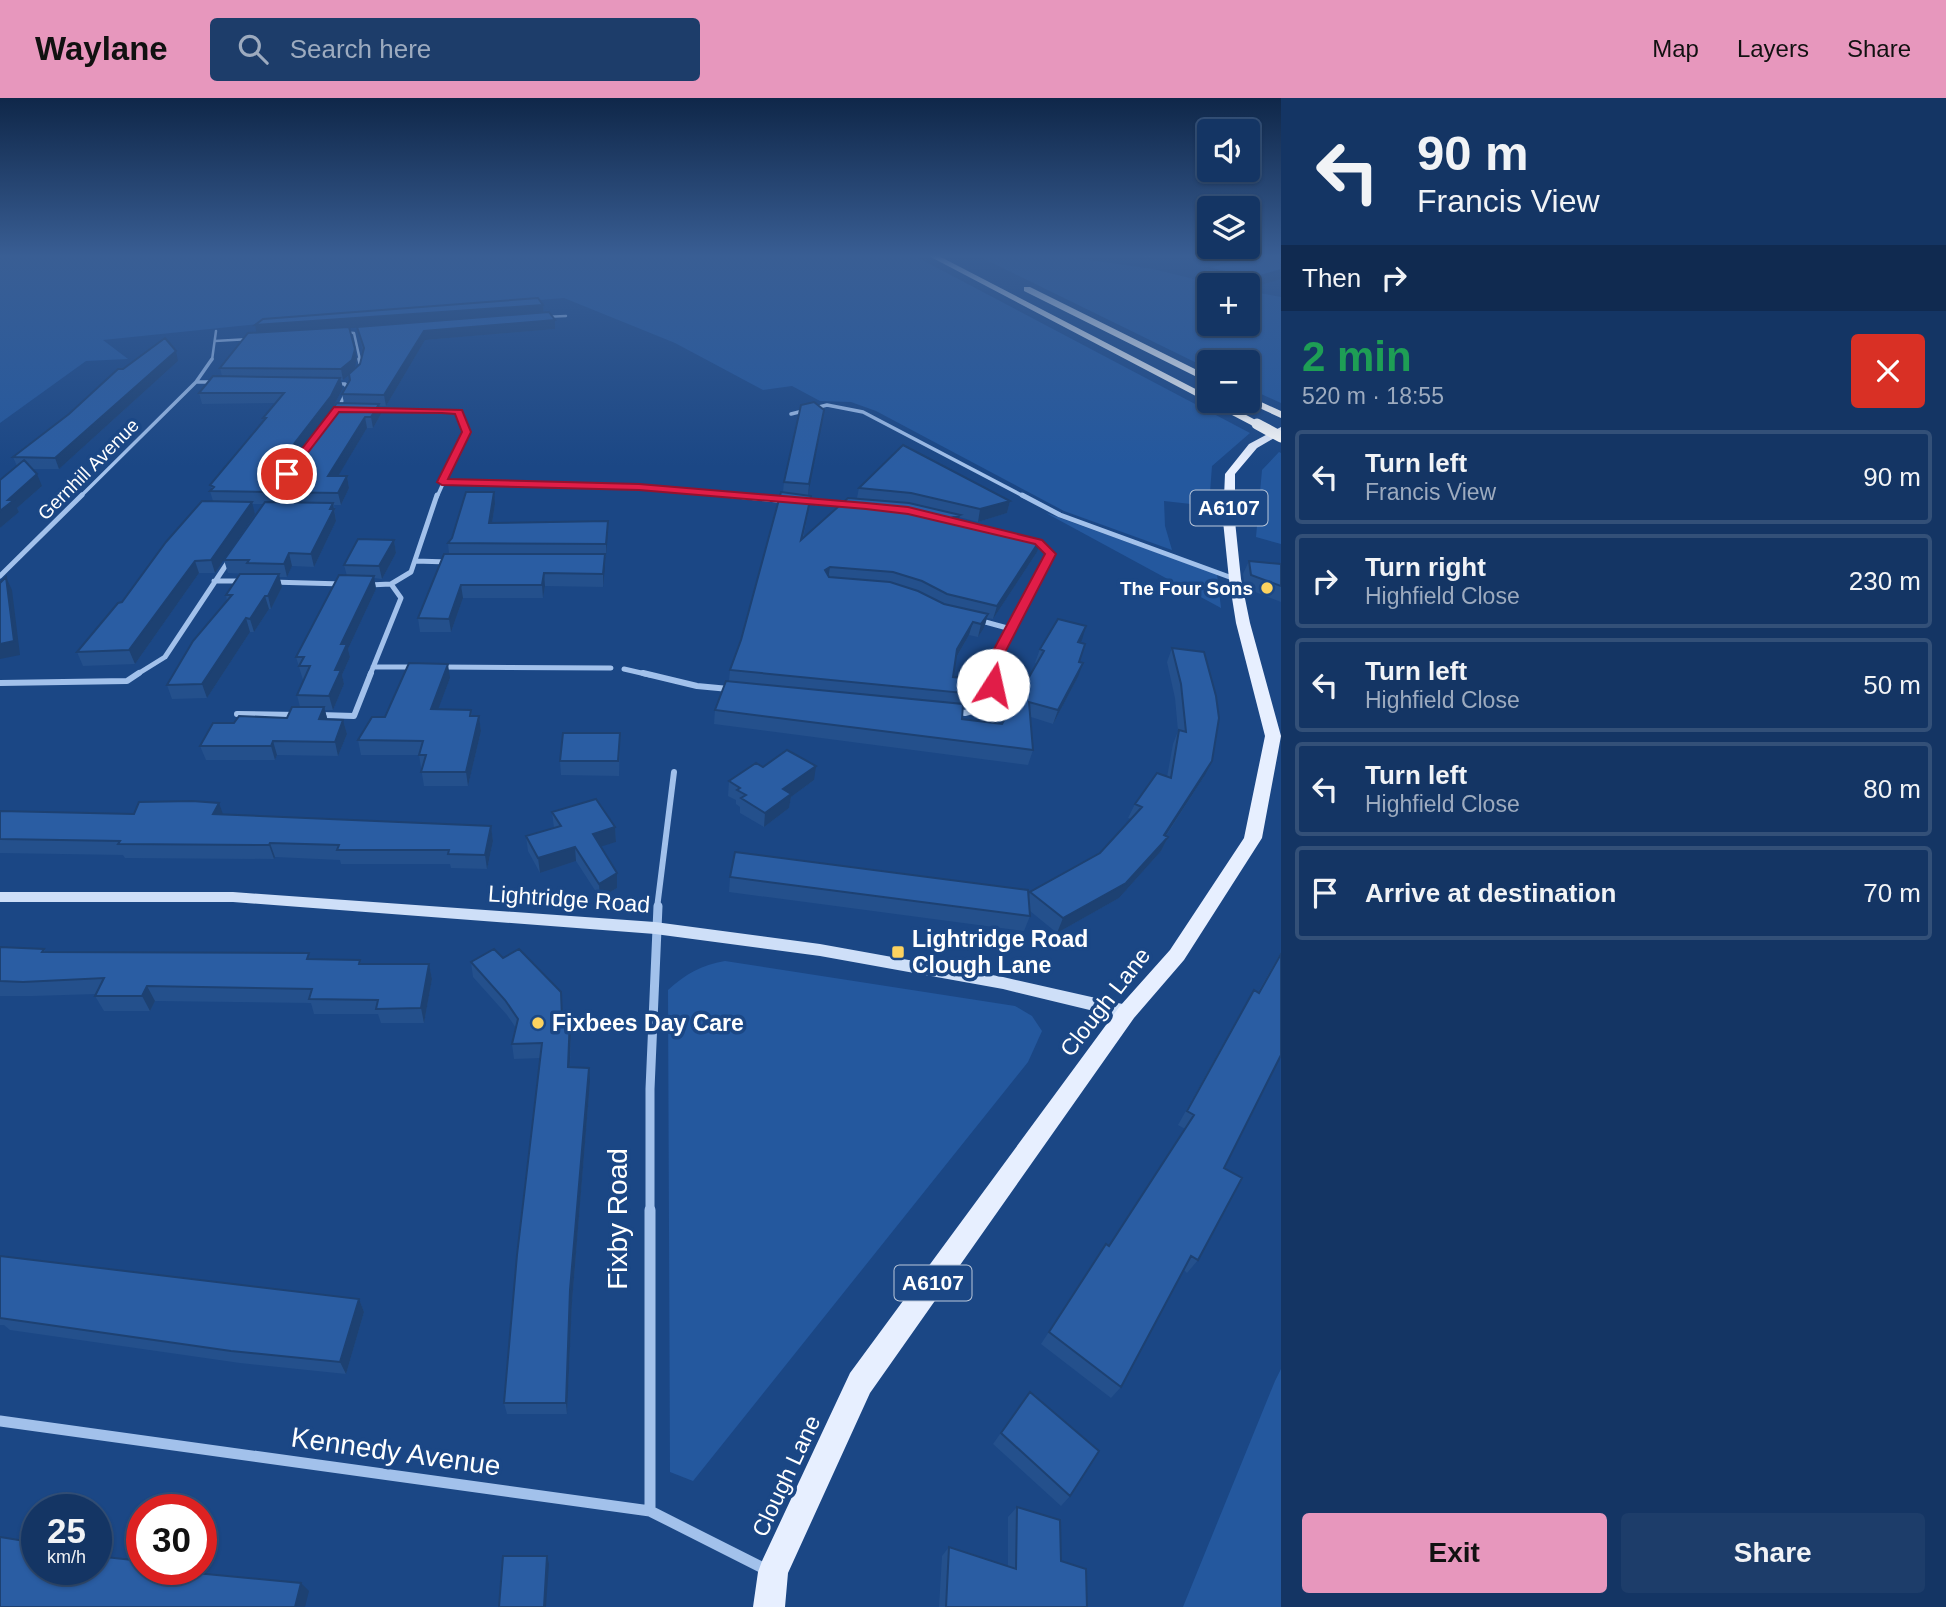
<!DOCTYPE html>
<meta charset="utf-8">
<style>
:root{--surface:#143564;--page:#1d3d6a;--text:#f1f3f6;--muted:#9dabbf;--line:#335078;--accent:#e797bd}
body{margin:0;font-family:Arial,sans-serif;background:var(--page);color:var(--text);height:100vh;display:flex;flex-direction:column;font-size:26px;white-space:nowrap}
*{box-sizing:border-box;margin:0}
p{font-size:23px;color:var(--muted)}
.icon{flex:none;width:38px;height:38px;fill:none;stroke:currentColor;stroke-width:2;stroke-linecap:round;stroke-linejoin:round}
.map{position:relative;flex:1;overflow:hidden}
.side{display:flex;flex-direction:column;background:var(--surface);width:665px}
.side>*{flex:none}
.top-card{background:#143564;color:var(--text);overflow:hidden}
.buttons{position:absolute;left:1197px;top:21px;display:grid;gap:14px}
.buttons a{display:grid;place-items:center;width:63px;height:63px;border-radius:7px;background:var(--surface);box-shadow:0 2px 5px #0004,0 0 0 2px var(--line);font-size:35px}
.speed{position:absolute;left:21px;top:1396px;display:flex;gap:14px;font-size:35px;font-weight:700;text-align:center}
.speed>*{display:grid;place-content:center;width:91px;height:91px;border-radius:50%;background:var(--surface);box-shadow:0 2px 5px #0004,0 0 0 2px var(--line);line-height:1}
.speed small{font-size:18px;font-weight:400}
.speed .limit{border:10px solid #d22;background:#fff;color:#111}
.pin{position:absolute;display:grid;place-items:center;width:60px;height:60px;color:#fff;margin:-30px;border:4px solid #fff;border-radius:50%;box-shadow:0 2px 7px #0007}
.me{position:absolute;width:77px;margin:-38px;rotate:10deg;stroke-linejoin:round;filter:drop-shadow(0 0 5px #0008)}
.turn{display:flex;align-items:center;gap:24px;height:147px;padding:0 21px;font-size:32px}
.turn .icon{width:91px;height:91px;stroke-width:2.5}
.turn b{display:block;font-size:49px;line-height:60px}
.then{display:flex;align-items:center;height:66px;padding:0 21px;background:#0003;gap:14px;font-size:26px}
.round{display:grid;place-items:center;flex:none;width:74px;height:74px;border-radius:7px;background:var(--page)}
.summary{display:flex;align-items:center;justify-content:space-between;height:119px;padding:0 21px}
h1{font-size:42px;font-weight:600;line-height:52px;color:#1e9e55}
.primary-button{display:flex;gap:14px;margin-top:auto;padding:14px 21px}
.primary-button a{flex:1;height:80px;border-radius:7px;background:var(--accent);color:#111;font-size:28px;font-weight:600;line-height:80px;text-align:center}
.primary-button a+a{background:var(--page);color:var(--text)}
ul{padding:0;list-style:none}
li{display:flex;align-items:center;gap:21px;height:94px;margin:0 14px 10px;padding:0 7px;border:4px solid var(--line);border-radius:7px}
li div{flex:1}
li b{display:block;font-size:26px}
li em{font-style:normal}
header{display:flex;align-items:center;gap:42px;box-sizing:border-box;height:98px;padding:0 35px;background:var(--accent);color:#111}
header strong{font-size:33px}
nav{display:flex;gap:38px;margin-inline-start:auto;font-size:24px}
.search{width:490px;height:63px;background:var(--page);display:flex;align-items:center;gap:18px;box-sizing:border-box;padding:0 24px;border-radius:7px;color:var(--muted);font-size:26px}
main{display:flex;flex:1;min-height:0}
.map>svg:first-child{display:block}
</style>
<header>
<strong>Waylane</strong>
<div class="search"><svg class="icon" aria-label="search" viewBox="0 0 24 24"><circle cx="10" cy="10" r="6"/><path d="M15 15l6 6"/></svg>Search here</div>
<nav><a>Map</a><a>Layers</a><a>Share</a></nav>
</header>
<main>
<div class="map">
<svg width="1281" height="1509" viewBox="0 0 1281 1509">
<rect width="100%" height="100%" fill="#1b4785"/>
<path fill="#24589e" d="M0 157H913L1250 335 1212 368 1209 408 1164 403 1165 428 1172 452 1064 413 876 313 851 304 820 303 792 288 763 292 675 245 564 200 308 221 103 242 128 261 86 263 0 325Z
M976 157H1055L1153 171 1218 187H1209V226H1248V193L1281 199V305L1248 290V264H1209V271Z
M1279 354 1281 355V446L1256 439 1262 372Z
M1046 415 1217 476 1221 510Z
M725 863 1015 908 1032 918 1042 933 1028 964 693 1383 670 1374 668 892C686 876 701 867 725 863Z
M1281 1271V1509H1183L1275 1283Z"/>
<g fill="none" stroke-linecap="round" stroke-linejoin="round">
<path stroke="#a2c1eb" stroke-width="2.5" d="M1145 158 1161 157
M543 219 566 218
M342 234 354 235 360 262
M215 243 250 241
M212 262 216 233"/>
<path stroke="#a2c1eb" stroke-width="3.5" d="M359 261 361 269
M196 284H217
M334 286H345L348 291 338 311
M370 312 459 314 466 334 437 399
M791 316 827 307 863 314 1025 399
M442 384 639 389 744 399
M80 399 196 284 212 261"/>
<path stroke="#a2c1eb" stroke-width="5" d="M726 397 787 403
M1022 397 1060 417 1235 481
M802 404 850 406
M415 463 449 464
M0 478 82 397
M214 483H242
M271 484 343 486
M369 487 391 486 411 474 437 397
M978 522 1011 531
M373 569H414
M440 569 611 570
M624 571 650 577
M136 577 165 559 230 461
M370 577 401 500 391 486
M993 577 992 567 1050 456 1039 444 1033 442"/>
<path stroke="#a2c1eb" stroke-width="6" d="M643 575 697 588 729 591
M0 585 127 583 139 575
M954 613 965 615 994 607 992 575
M237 616 297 617
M320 617 354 618 371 575
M657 810 674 674"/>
<path stroke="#a2c1eb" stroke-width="9" d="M650 1113V991L658 808"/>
<path stroke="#a2c1eb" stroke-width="11" d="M650 1112V1413
M0 1323 650 1413 767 1472"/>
<path fill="#cedff8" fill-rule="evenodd" d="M0 794H233L655 824 820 846 1003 879 1127 907 1133 909 1135 914 1133 919 1127 921 1003 891 820 858 655 836 233 804H0Z"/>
<path fill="#e7efff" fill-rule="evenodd" d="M1281 329V336L1257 350 1235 376V423L1241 481 1250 525 1281 638 1262 740 1184 862 1134 920 870 1295 788 1475 785 1509H753L758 1474 762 1463 850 1275 1120 908 1170 852 1244 740 1265 638 1236 525 1229 481 1223 423 1225 376 1249 346Z"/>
<path fill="#fff" fill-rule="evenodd" d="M927 157H937L1209 298V303H1220L1263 326 1253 328Z
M1024 189H1030L1209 278V285L1024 193Z
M1248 298 1281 313V320L1244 303H1248Z"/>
<path stroke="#fff" stroke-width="11" d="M1257 326 1281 339"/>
</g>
<path fill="#24508c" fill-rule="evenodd" d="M1281 157 1250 190 1248 189V187H1238L1204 180 1207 170Z
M543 207 544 214 555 231 425 242 386 308H379L381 316 373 330H367L338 378H347L349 390 341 407H334L336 423 314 469 292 468 287 479H279L282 489 271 511H269L254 534H250L207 600 172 601 167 587 227 503 226 497 250 476 228 475 224 462 263 406H252L255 416 215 475H199L135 566 83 568 77 554 213 403 210 393 212 391 210 387 264 323 263 320 275 305 202 306 199 295 222 278 220 270 248 235ZM357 229 363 253 360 266 354 271 357 261 349 230ZM349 277 350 282 342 296 344 305 333 309 343 290 341 282H343Z
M178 263 59 371H32L42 388 17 410 19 414 0 430V382L17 368 13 359 69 316 123 271Z
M824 312 808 398 809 410 803 441 857 400 859 390 1010 403 1007 415 978 424 959 419 958 423 1037 454 993 521 987 520 984 530 978 539 969 537 955 562 953 579 963 595 960 606 962 621 1002 626 1037 566 1035 565 1040 551 1086 528 1080 545 1078 579 1053 626 1031 619 1033 652 1028 667 714 626 715 612 729 583 730 572 741 542 783 394 784 384Z
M495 406 492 425 608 435 606 459H605L603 489 545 488 543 500H463L451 534H420L418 520 449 456 448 445Z
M394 442 396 455 382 481 374 480 376 491 348 551 350 559 342 577 344 586 333 612H325L327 621 343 622 347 636 338 658 277 657 275 662H206L200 648 234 625 287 620 300 609 297 597 304 582H303L296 559 347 478 344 467Z
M1249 463 1281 466V504L1245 490 1243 476Z
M1172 550 1205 677 1166 738 1168 739 1161 753 1119 800 1057 835 1030 813V818L1024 833 729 794 730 779 1029 798 1030 794 1100 755 1131 721 1128 720 1135 706 1167 679 1173 646 1178 633 1175 600 1167 564Z
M450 580 438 611 471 612 472 618H479L481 633 468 688H424L419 657H361L358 642 385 619Z
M620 635 619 678 561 677 560 663Z
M763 669 814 682 791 699 789 710 764 729 740 715V709L736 706V702L728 698 729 683Z
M0 713 223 717 491 728 493 743 487 771 451 770 450 766H341L340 762 275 759 274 761 125 760 123 757 0 755Z
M552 714 615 729 616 744 600 748 617 790 600 800 576 763 540 775 528 753 526 738 554 730Z
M0 849 44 851 45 854 311 861 360 862 361 866H429L432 881 424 925H381L378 916H314L311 905 155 903 150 913H104L95 898 97 896 33 898H0Z
M1281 854V957L1224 1070 1198 1162 1187 1175 1184 1172 1121 1289 1111 1300 1041 1246 1106 1146 1109 1148 1185 1031 1178 1027 1245 907 1254 892 1258 894Z
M471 864 562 920 571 933 570 969 590 984 572 1204 567 1316H507L504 1305 541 960 514 961 512 946 516 930 507 917 473 879Z
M0 1158 359 1201 364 1214 346 1276 240 1265 10 1232 4 1227H0Z
M1030 1294 1070 1398 1061 1408 993 1346Z
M1017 1409 1061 1463 1087 1509H939L942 1458 949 1449 1008 1468V1419Z"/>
<path fill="#1d4172" d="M1281 172V181L1250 190 1254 180Z
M543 207 544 216 257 237 255 227Z
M555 222V231L425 242 386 308 384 297 424 233Z
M355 251 357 261 354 273 343 282 341 271Z
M176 253 178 263 59 371 55 360Z
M340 280 343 290 333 309 283 376 280 364Z
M379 306 381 316 373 330 371 319Z
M824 312 822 323 808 398 809 386Z
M365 319 367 330 331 390 328 378Z
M37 376 42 388 17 410 19 414 0 430V413L8 402Z
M347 378 349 390 341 407 338 395Z
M494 394 495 406 490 438 489 425Z
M811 398 809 410 799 455 801 442Z
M1010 403 1007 415 978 424 980 411Z
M252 404 255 416 215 475 211 462Z
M333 405 336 423 314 469 311 456Z
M960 417 957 429 947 421Z
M608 423V435L606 459V446Z
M394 442 396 455 382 481 379 468Z
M1040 442 1037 454 993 521 997 508Z
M289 455 292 468 287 479 284 466Z
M605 456V469L603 489V476Z
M195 463 199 475 135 566 129 552Z
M830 469 828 482 825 472Z
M544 475 545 488 543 500 542 487Z
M279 476 282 489 271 511 268 498Z
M374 478 376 491 348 551 350 559 342 577 344 586 333 612 329 598 341 546Z
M6 479 12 492 20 557 0 561V546Z
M461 487 463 500 451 534 449 521Z
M265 498 269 511 254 534 250 521Z
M988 516 984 530 978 539 981 526Z
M246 520 250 534 207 600 202 586Z
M973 524 969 537 953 565 957 551Z
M1086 528 1082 542 1073 558 1078 544Z
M1083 565 1078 579 1053 626 1058 612Z
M448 566 450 580 433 625 431 611Z
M324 609 328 623 319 621Z
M479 618 481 633 468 688 466 674Z
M343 622 347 636 338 658 335 644Z
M273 643 277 657 275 662 271 648Z
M1212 663 1205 677 1157 751 1164 737Z
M816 668 814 682 791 699 789 710 764 729 765 715 783 691Z
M219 705 224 719 213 716Z
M491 728 493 743 487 771 485 757Z
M615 729 616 744 593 751V736Z
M1168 739 1161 753 1119 800 1057 835 1063 820Z
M270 745 275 759 274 761 269 747Z
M575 749 576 763 540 775 538 760Z
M617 775V790L600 800 599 786Z
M429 866 432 881 424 925 421 910Z
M147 888 155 903 150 913 142 898Z
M570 919 571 933 569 984 568 969Z
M589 970 590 984 572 1204 567 1316 566 1305 570 1192Z
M359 1201 364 1214 346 1276 340 1264Z
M31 1444 37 1448V1457L28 1451Z
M547 1458 549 1466 546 1509H544Z
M301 1485 309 1493 305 1509H295Z"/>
<path fill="#2a5da3" stroke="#1d4172" stroke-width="2" d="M1248 157H1281V172L1254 180 1207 170Z
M538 200 543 207 255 227 263 221Z
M549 214 555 222 424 233 384 297 342 296 350 282 349 276 360 266 364 250 357 229Z
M349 229 355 251 352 262 341 271 220 270 248 235Z
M165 240 176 253 55 360 13 359 69 316 118 271H123Z
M213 278 340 280 331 298 280 364 283 368 288 367 337 305 379 306 371 319H365L328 378H347L338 395 210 393 214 389 210 387 266 320H263L284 295H199Z
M814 304 824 312 809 386 784 384 801 307Z
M903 347 1010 403 980 411 911 395 859 390Z
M24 362 37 376 8 402H14L0 413V382Z
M466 394H494L489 425 608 423 606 446 448 445 452 440Z
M781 394 811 398 801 442 848 400 909 405 960 417 947 421 1040 442 997 508 947 496 922 483 893 474 830 469 825 472 829 479 890 484 918 493 944 506 988 516 981 526 973 524 957 551 953 579 963 580V595L730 572 741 542Z
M202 403 252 404 211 462 195 463 129 552 77 554 118 505 122 504 166 444Z
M265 404 333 405 330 411H334L311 456 289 455 284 466 247 465 249 462H224Z
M358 441 394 442 379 468 344 467Z
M444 456H605L603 476 544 475 542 487H461L449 521 418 520Z
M1249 463 1281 466V488L1251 477Z
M240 476H279L268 498H265L250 521 246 520 202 586 167 587 193 543 232 497H226Z
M339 477 374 478 341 546H347L335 572H341L329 598 297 597 310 568H299L304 559H296Z
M6 479 14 543 0 546V485Z
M1058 521 1086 528 1078 544 1085 546 1079 564 1083 565 1058 612 1029 604 1033 652 715 612 726 583 963 606 962 621 1002 626 1044 553 1040 551Z
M1172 550 1204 554 1216 598 1219 620 1212 663 1164 737 1168 739 1126 785 1063 820 1030 794 1100 755 1142 709 1135 706 1157 675 1171 680 1179 632 1186 634 1181 586Z
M409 565 448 566 431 611 471 612 470 618H479L466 674H421L426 657H419L423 643 358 642 372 619H385Z
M292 609H324L319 621 343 622 335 644 273 643 271 648H200L213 625H234L239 618 287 620Z
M563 635H620L618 663H560Z
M787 652 816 668 783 691 791 696 765 715 741 700 746 697 737 692 740 690 729 683 756 665 763 669Z
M596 701 615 729 593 736 617 775 599 786 575 749 538 760 526 738 561 728 552 714Z
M192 703 219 705 213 716 491 728 485 757 448 756 449 752H337L339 747 270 745 269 747 118 746 120 743 0 741V713L134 716 139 704Z
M735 754 1028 792 1030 818 730 779Z
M0 849 44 851 42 854 309 855 307 861 360 862 359 866H429L421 910 376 911 378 902 309 901 312 891 147 888 142 898H95L104 880 23 884 0 883Z
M494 851 503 860 519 851 561 894 562 920 570 919 568 969 589 970 570 1192 566 1305H504L517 1157 542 945 512 946 518 921 505 902 471 864Z
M1281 856V957L1224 1070 1242 1080 1198 1162 1191 1158 1121 1289 1049 1234 1106 1146 1109 1148 1194 1017 1187 1013 1254 892 1259 895Z
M0 1158 359 1201 340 1264 231 1253 0 1220Z
M1030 1294 1099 1353 1070 1398 1001 1335Z
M1017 1409 1060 1422 1061 1463 1086 1471 1087 1509H946L949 1449 1016 1471Z
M0 1439 31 1444 28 1451 37 1452V1472H96V1458L142 1463V1472H164L301 1485 295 1509H0Z
M503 1458H547L544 1509H499Z"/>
<linearGradient id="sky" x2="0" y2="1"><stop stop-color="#0f2749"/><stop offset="0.43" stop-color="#395e94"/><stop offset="1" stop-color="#395e94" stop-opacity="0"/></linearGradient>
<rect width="1281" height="368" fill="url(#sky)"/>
<path fill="#e11d48" stroke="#92132f" stroke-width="2" d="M334 309 462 312 471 334 448 381 639 386 866 405 908 409 1042 442 1056 456 999 566V587L993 591 986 587V566L1045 456 1035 446 908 416 866 411 639 392 442 387 437 384 462 334 455 316 442 315 339 314 290 378H284V374Z"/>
<g fill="#fcd25f" stroke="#1b4785" stroke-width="2.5">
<circle cx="1267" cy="490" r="7"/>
<rect x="891" y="847" width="14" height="14" rx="3.5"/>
<circle cx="538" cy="925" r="7"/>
</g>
<g text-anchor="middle" stroke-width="7" stroke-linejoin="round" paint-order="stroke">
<g font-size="19" fill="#fff" stroke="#1b4785">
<text transform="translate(88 371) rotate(-45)" y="7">Gernhill Avenue</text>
</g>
<g font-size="19" font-weight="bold" fill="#fff" stroke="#1b4785" text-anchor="end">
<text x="1253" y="497">The Four Sons</text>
</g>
<g fill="#1b4785" stroke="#bbc8da" stroke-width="2">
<rect x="1190.5" y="392.5" width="77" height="35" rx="5"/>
<rect x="894.5" y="1167.5" width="77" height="35" rx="5"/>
</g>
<g font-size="21" font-weight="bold" fill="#fff">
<text x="1229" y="417">A6107</text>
<text x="933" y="1192">A6107</text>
</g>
<g font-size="23" fill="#fff" stroke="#1b4785">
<text transform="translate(569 801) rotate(4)" y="8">Lightridge Road</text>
<text transform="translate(1105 904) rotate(-52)" y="8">Clough Lane</text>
<text transform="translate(786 1378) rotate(-65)" y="8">Clough Lane</text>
</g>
<g font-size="23" font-weight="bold" fill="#fff" stroke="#1b4785" text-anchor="start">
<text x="912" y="849">Lightridge Road<tspan x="912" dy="26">Clough Lane</tspan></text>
<text x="552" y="933">Fixbees Day Care</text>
</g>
<g font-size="28" fill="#fff" stroke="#1b4785">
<text transform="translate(617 1121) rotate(-90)" y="10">Fixby Road</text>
<text transform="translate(396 1353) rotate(8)" y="10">Kennedy Avenue</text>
</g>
</g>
</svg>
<div class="buttons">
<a><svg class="icon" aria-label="sound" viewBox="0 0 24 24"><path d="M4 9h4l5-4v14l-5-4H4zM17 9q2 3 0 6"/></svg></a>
<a><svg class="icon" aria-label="layers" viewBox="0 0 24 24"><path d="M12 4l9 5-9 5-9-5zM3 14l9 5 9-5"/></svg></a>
<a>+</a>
<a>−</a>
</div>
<div class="speed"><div>25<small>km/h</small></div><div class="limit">30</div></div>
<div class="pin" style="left:287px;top:376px;background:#d93025"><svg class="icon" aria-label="arrive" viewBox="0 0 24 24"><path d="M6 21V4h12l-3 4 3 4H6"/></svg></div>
<svg class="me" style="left:993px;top:587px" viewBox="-20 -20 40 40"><circle r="19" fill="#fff"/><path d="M0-13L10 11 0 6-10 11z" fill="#e11d48"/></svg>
</div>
<section class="side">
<div class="top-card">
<div class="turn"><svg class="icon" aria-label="left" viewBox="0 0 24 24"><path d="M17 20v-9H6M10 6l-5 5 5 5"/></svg><div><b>90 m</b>Francis View</div></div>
<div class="then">Then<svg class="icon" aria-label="right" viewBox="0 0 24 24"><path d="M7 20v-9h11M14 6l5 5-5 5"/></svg></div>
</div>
<div class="summary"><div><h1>2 min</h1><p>520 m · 18:55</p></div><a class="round" style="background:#d93025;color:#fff"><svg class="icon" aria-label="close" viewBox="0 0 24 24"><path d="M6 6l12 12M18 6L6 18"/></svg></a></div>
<ul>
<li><svg class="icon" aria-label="left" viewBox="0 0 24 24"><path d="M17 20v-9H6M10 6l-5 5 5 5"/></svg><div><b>Turn left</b><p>Francis View</p></div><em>90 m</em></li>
<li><svg class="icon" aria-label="right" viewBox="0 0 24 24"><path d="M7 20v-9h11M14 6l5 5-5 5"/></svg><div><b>Turn right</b><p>Highfield Close</p></div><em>230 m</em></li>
<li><svg class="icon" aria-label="left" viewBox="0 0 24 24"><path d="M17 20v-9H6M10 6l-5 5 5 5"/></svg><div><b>Turn left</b><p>Highfield Close</p></div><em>50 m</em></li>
<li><svg class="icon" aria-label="left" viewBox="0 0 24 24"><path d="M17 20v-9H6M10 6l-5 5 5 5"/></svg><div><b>Turn left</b><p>Highfield Close</p></div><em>80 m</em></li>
<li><svg class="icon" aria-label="arrive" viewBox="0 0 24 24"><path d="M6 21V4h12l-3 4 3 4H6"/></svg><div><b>Arrive at destination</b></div><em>70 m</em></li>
</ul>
<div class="primary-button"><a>Exit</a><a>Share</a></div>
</section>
</main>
